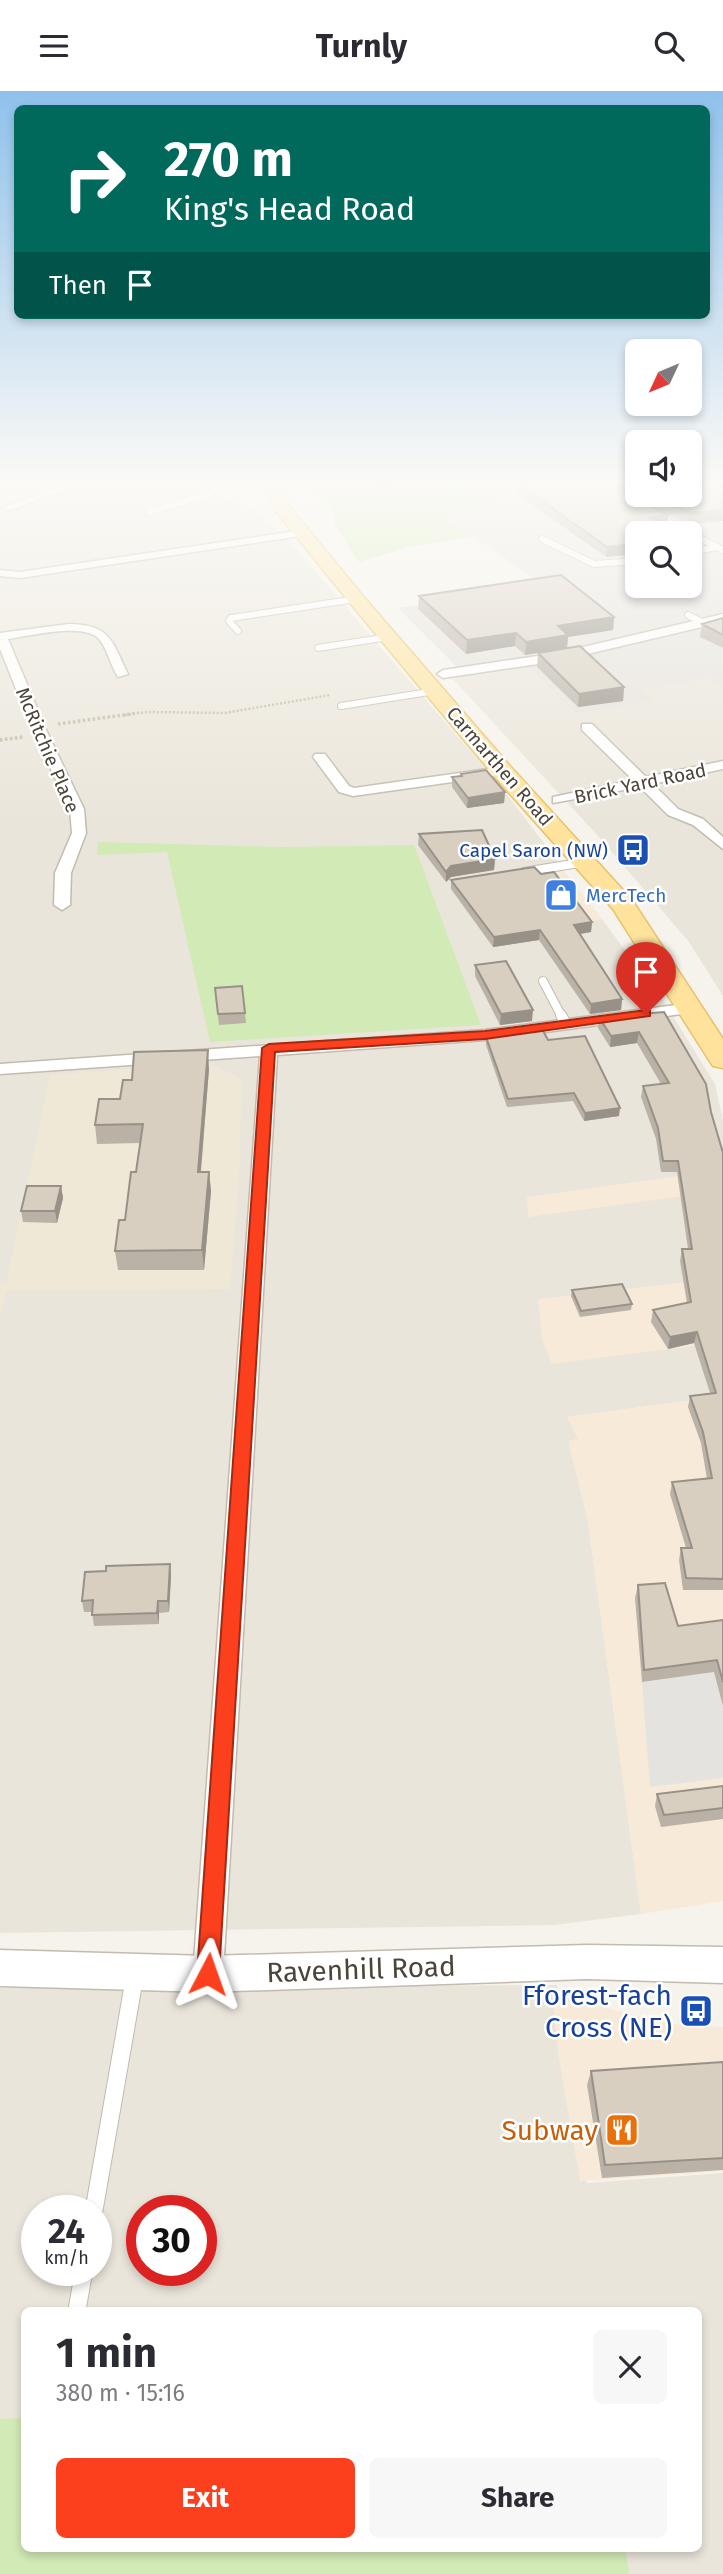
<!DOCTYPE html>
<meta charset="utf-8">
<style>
:root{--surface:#fff;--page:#f7f7f7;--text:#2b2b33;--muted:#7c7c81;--accent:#fc3f1d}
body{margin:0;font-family:"Fira Sans",sans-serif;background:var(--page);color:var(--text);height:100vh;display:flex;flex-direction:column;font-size:26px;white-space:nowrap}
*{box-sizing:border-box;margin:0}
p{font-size:23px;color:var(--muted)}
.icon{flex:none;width:38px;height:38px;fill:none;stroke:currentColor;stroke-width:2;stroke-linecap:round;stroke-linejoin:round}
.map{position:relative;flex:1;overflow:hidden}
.panel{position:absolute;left:21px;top:2216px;width:681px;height:245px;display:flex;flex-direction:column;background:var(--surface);border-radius:10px;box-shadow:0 4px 10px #0003}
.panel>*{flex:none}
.banner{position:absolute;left:14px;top:14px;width:696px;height:214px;border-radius:10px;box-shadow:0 4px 10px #0003;background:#00695c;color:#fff;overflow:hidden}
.needle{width:46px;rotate:226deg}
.buttons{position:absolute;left:625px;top:248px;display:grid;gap:14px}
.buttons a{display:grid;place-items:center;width:77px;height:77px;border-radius:10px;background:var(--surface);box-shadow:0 4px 10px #0003;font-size:35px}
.speed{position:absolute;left:21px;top:2104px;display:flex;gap:14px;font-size:35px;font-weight:700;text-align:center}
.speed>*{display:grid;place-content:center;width:91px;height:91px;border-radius:50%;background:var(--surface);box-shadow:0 4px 10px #0003;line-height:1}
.speed small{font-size:18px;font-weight:400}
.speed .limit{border:10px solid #d22;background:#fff;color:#111}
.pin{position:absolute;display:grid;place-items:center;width:60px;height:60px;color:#fff;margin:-72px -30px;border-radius:50% 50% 50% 0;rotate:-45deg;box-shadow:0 0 7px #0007}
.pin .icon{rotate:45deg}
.me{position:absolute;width:77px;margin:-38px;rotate:4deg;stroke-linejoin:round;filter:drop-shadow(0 0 5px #0008)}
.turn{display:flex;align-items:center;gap:24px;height:147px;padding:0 35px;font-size:32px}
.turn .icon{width:91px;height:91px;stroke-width:2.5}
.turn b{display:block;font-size:49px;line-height:60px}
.then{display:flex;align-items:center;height:66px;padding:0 35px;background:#0003;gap:14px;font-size:26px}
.round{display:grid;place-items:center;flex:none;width:74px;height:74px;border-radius:10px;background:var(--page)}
.overview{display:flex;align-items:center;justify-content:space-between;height:119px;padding:0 35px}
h1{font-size:42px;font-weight:700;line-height:52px}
.button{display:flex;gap:14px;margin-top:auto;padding:14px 35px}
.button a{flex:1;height:80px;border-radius:10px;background:var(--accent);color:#fff;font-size:28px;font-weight:700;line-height:80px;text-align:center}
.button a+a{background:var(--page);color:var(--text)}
header{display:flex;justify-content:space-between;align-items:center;height:91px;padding:0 35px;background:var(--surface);font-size:32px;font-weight:700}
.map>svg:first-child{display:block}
</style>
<header><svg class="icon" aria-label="menu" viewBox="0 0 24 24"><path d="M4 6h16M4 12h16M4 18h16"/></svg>Turnly<svg class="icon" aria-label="search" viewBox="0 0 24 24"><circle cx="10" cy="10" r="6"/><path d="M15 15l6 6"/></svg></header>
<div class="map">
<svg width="723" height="2483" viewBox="0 0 723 2483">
<rect width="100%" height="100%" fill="#f6f3ec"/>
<path fill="#eae5da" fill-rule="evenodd" d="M0 390H166L256 418 289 450 502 697 556 768 559 774 552 836 602 828 635 873 640 872 715 993 723 1030V1305L567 1326 579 1349 569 1350 588 1430 641 1823 554 1834 0 1842Z
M529 576 577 623 650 606 641 599 709 588 723 599V905L689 851 600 747 452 587Z
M557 1894 587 2092 723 2082V2483H0V1897ZM37 2119H96V2179H37ZM142 2119H201V2179H142ZM24 2219H698V2457H24Z"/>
<path fill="#f7ead8" d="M559 774 602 828 552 836 510 781Z
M679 1085 684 1105 528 1126 527 1106Z
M723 1187V1251L552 1273 542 1248 538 1208Z
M723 1305V1810L641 1823 588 1430 568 1350 578 1348 567 1326Z
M552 1904 672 1933 723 1936V2080L580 2090 559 1968Z"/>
<path fill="#e6e2dd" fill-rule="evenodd" d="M550 390H637V404H690L723 390V599L709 588 642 599 654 609 576 623 529 576 466 585 398 517 543 495 492 458 442 428 472 414ZM637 443H690V495H637Z"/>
<path fill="#efe8d6" d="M211 973 242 988 239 1084 230 1198 6 1199 0 1228V1193H6L50 984Z"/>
<path fill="#d2eab5" d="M309 390H429L435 394 473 390H550L472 414 443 427 472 446 409 456 359 471 335 434 333 420 315 402Z
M98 751 285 756 414 754 481 934 210 951 167 761 97 764Z
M24 2327V2457H625L629 2483H0V2328Z"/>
<path fill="#e5e3e0" d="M723 1580V1687L650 1696 642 1591Z"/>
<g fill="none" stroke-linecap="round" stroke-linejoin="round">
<defs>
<path id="service-far3" d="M149 421 207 404 222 395
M657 425 723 459
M542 448 594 473 637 470
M690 461 717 456
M688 524 704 532
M238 540 229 530 231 527 356 508
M318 557 388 546
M341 615 435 600"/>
<path id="service-far2" d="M524 781 585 771
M543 890 562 926"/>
<path id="service-far1" d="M561 924 566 933"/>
<path id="service" d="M94 2119 135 1884
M77 2219 84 2179"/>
<path id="minor" d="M73 390H87L11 419 2 417Z
M303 439 308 442 307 444 20 487 0 485V479L20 481Z
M723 523V531L558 570 443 587 437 583 443 579 558 562Z
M69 533C111 534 111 549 128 583L118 586C110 574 107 555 97 546 80 532 28 545 8 548L48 643 84 718 86 742 71 782 70 814 62 819 54 814 55 782 72 742 70 718 34 643 0 558V542Z
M582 633H592L646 686 723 670V678L653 693 678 718 703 728 723 746V758L693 734 668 724 640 696 553 712V706L633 689 582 639Z
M315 663H325L349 695 354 697 502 676 509 680 502 684 353 705 339 701 313 666Z
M691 912 699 917 697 921 485 949 277 964 223 1883 218 1893 208 1897 198 1893 193 1883 260 965 0 983V973L485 939Z"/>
<path id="tertiary" d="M186 390H294L288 394 222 399Z
M587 1854 723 1856V1892L587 1888 208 1901 0 1895V1859L208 1865Z"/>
<path id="primary" d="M259 390H275L290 416 362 504 510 675 632 809 723 948V977L713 975 709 969 613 818 494 685 350 512 277 422Z"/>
</defs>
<use href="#service-far3" stroke="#c2bbae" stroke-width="8"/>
<use href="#service-far2" stroke="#c2bbae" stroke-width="10"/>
<use href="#service-far1" stroke="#c2bbae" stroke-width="12"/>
<use href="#service" stroke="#c2bbae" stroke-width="19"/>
<use href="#minor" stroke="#c2bbae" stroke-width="3"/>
<use href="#tertiary" stroke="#c2bbae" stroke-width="3"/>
<use href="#primary" stroke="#e6c16a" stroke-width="3"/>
<path stroke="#c4b79f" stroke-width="2.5" stroke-dasharray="2 2" stroke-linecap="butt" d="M125 624 146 621 225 622 330 604"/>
<path stroke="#c4b79f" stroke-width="3.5" stroke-dasharray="2.5 2.5" stroke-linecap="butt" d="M58 633 138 622
M0 649 23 646"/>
<use href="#service-far3" stroke="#fff" stroke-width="6"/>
<use href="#service-far2" stroke="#fff" stroke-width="8"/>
<use href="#service-far1" stroke="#fff" stroke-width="10"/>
<use href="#service" stroke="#fff" stroke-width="17"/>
<use href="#minor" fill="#fff" fill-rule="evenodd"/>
<use href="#tertiary" fill="#fff" fill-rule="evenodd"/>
<use href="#primary" fill="#ffe39c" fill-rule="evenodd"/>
</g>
<path fill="#bab2a6" d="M371 390H388V396L383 400Z
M609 390H637V404H690L723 390V430L687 433Z
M518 393 668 424 667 435H664L606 466 517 403Z
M419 505 614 526 613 539 568 546 567 557 624 596 623 610 578 616 537 576 538 562 556 559 525 564 515 555 466 563 418 518Z
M723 527V557L700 546 702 533Z
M461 683 505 701 504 712 467 717 452 696V686L460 685Z
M419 743 495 768 494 779 451 786 446 791 418 754Z
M451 789 592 831 591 841 580 843 622 908 621 919 590 923 539 849 493 856 451 798Z
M475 874 532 930 500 934 475 885Z
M215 897 245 922 246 932 219 934Z
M664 921 711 1021 723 1062V1499H683L679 1469 681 1457H686L670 1403 672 1391 707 1388 701 1352 688 1316 690 1305 710 1302 694 1252 668 1258 651 1231 653 1219 687 1212 680 1170 682 1158H688L677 1081H661L656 1048 641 1006 643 995 661 993 637 952 610 956 598 937 599 926Z
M486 946 548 949 619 1025 584 1030 573 1010 507 1016 486 954Z
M209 978 201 1081H209L211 1100 204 1179H118L115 1160 125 1129 136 1081 140 1052 97 1053 95 1034 120 1008 132 989Z
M61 1095 63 1107 57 1132 23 1131 21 1120Z
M572 1199 632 1213 631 1219 580 1226 571 1205Z
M170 1473 171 1485 169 1521 159 1522V1533L94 1535 92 1521H84L82 1510 106 1480Z
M638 1494 678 1535 723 1529V1615L714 1581 642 1591 635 1507Z
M723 1695V1728L661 1736 655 1715 657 1703Z
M723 1971V2079L602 2087 587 1994 591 1980Z"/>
<path fill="#979187" d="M385 390H388V396L383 400V392Z
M723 419V430L687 433 689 422Z
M668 424 667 435 649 436 650 426Z
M637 452V463L606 466 607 456Z
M614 526 613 539 568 546 567 557 525 564 526 551 558 535Z
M516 542 515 555 466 563 467 549Z
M624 596 623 610 578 616 579 603Z
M505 701 504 712 467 717 468 707Z
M495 768 494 779 451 786 446 791V781L451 775Z
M592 831 591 841 573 844 574 834Z
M540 839 539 849 493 856 494 846Z
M622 908 621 919 590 923 591 913Z
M533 919 532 930 500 934 501 923Z
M639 941 637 952 610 956 611 945Z
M208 959 209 978 199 1100 198 1081Z
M620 1017 619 1025 584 1030 585 1022Z
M209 1081 211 1100 204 1179 202 1159Z
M61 1095 63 1107 57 1132 55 1120Z
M697 1241 694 1252 668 1258 670 1246Z
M170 1473 171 1485 169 1521 168 1510Z
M158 1510 159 1522V1533L157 1522Z"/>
<path fill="#d8cfc1" stroke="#979187" stroke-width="2" d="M543 390H606L668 424 650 426 676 443H637V452L607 456 518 393Z
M629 390H637V394Z
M690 390H723V419L689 422 656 404H690Z
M561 484 614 526 558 535 568 544 526 551 516 542 467 549 419 505Z
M723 527V544L702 533Z
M580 555 624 596 579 603 538 562Z
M486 679 505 701 468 707 452 686 462 685 461 683Z
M482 739 495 768 451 775 446 781 419 743Z
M534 776 541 783 554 781 592 831 574 834 622 908 591 913 540 839 494 846 451 789Z
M506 870 533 919 501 923 475 874Z
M242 895 245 922 218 923 215 897Z
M664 921 706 993 711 1021 723 1062V1488L686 1487 681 1457H692L672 1391 712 1387 703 1341 690 1305 716 1302 697 1241 670 1246 653 1219 691 1211 682 1158H692L678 1070H663L658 1037 643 995 669 992 639 941 611 945 599 926Z
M541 936 548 949 585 945 620 1017 585 1022 574 1002 508 1008 486 946Z
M208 959 198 1081H209L202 1159 115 1160 119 1129H125L131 1081H136L143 1033 95 1034 99 1008H120L123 989H132L134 961Z
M27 1095H61L55 1120H21Z
M622 1193 632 1213 581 1220 572 1199Z
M170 1473 168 1510H158L157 1522 92 1524 93 1509 82 1510 85 1481 106 1480V1475Z
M665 1492 678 1535 723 1529V1591L717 1569 644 1579 638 1494Z
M723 1695V1717L664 1724 657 1703Z
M723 1971V2067L605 2074 591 1980Z"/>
<linearGradient id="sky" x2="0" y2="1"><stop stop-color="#8fc1ec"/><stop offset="0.53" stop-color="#fbfaf6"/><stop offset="1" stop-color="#fbfaf6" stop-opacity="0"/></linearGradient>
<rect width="723" height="737" fill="url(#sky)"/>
<path fill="#fc3f1d" stroke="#a42913" stroke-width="2" d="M646 919 650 920V925L485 948 275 961 219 1883 216 1891 208 1894 200 1891 197 1883 262 957 269 953 485 940Z"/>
<defs>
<symbol id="bus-square" viewBox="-11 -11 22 22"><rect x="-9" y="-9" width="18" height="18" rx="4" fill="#1a4fb4" stroke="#fff"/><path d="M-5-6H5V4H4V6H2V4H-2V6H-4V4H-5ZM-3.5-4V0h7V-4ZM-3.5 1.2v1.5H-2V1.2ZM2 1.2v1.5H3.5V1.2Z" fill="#fff"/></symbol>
<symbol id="shop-square" viewBox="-11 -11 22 22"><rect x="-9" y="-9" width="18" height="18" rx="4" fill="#3f7fe0" stroke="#fff"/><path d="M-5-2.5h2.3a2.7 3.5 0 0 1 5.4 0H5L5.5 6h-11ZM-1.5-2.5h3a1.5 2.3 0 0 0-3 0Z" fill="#fff"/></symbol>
<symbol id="restaurant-square" viewBox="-11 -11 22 22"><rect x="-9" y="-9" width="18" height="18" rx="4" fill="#e8710a" stroke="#fff"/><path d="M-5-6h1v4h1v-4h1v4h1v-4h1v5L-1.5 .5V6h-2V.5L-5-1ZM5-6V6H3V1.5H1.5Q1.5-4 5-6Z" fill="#fff"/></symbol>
</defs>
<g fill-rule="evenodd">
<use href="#bus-square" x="614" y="740" width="38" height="38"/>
<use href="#shop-square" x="542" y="785" width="38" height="38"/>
<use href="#bus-square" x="677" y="1901" width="38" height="38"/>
<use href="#restaurant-square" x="603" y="2020" width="38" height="38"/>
</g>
<g text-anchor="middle" stroke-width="5" stroke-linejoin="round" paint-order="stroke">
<g font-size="19" fill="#4b4439" stroke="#fff">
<text transform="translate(48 659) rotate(67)" y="7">McRitchie Place</text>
<text transform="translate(500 675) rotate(49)" y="7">Carmarthen Road</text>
<text transform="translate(640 692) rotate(-12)" y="7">Brick Yard Road</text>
</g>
<g font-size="19" fill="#164399" stroke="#fff" text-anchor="end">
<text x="608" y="766">Capel Saron (NW)</text>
</g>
<g font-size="19" fill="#366cbe" stroke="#fff" text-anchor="start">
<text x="586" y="811">MercTech</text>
</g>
<g font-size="28" fill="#4b4439" stroke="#fff">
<text transform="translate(361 1878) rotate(-2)" y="10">Ravenhill Road</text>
</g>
<g font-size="28" fill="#164399" stroke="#fff" text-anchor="end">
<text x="672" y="1914">Fforest-fach<tspan x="672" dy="32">Cross (NE)</tspan></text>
</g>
<g font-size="28" fill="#c56008" stroke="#fff" text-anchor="end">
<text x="598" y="2049">Subway</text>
</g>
</g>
</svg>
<div class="buttons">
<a><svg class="needle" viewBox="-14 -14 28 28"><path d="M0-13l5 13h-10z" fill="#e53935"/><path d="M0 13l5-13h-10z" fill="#7c7c81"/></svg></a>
<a><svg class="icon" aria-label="sound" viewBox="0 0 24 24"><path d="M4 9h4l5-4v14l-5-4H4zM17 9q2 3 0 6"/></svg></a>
<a><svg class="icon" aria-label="search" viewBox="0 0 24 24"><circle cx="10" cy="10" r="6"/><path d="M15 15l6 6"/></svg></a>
</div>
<div class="speed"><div>24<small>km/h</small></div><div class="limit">30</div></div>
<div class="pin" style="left:646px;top:923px;background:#d93025"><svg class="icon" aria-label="arrive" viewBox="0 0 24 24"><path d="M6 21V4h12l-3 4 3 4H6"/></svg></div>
<svg class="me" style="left:208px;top:1883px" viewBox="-20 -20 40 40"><path d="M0-17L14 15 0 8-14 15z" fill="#fc3f1d" stroke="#fff" stroke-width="4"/></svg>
<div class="banner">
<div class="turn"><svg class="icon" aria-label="right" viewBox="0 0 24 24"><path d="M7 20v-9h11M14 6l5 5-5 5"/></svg><div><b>270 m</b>King's Head Road</div></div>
<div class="then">Then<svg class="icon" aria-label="arrive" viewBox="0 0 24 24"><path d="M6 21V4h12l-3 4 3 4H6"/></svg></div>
</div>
<section class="panel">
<div class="overview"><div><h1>1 min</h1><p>380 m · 15:16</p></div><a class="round"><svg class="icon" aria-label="close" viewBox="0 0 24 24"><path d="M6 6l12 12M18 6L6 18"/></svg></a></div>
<div class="button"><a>Exit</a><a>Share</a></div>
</section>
</div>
